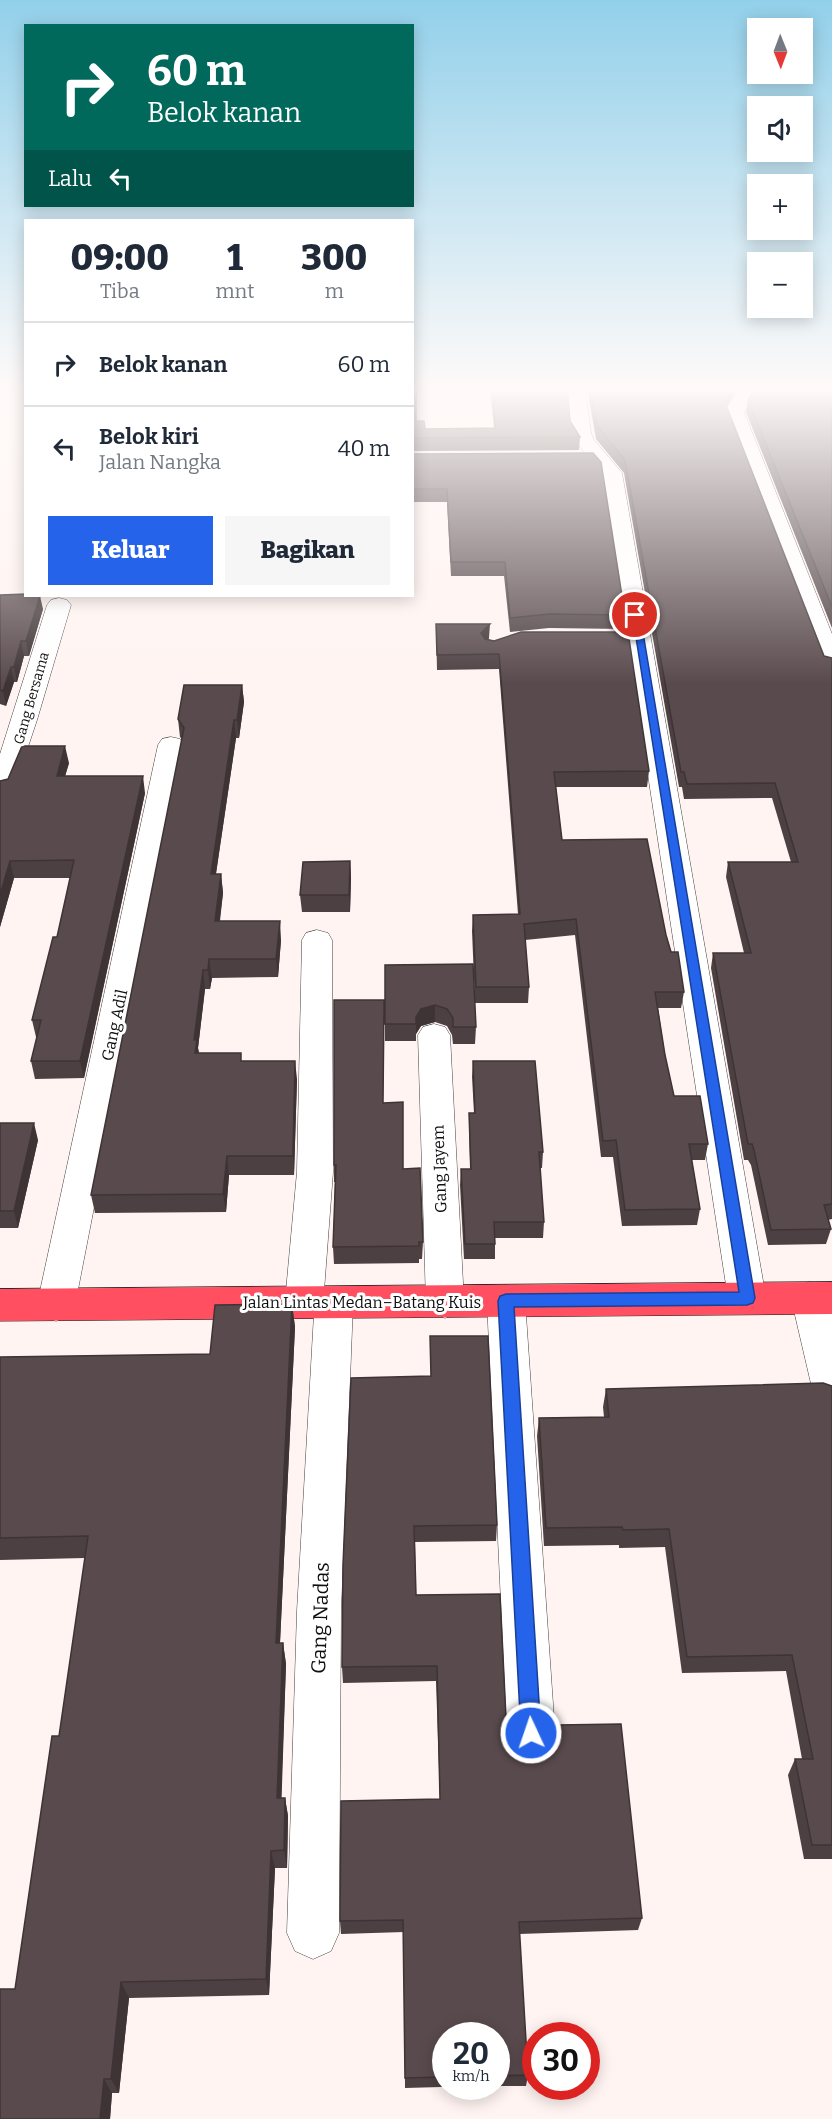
<!DOCTYPE html>
<html lang="id">
<meta charset="utf-8">
<style>
:root{--surface:#fff;--page:#f6f6f7;--text:#1f2937;--muted:#747a83;--line:#e0e1e3;--accent:#2563eb}
body{margin:0;font-family:Bitter,serif;background:var(--page);color:var(--text);height:100vh;display:flex;flex-direction:column;font-size:22px;white-space:nowrap}
*{box-sizing:border-box;margin:0}
p{font-size:20px;color:var(--muted)}
.icon{flex:none;width:33px;height:33px;fill:none;stroke:currentColor;stroke-width:2;stroke-linecap:round;stroke-linejoin:round}
.map{position:relative;flex:1;overflow:hidden}
.details{position:absolute;left:24px;top:219px;width:390px;height:378px;display:flex;flex-direction:column;background:var(--surface);border-radius:0px;box-shadow:0 3px 15px #0003}
.details>*{flex:none}
.top-card{position:absolute;left:24px;top:24px;width:390px;height:183px;border-radius:0px;box-shadow:0 3px 15px #0003;background:#00695c;color:#fff;overflow:hidden}
.needle{width:39px;rotate:179deg}
.controls{position:absolute;left:747px;top:18px;display:grid;gap:12px}
.controls a{display:grid;place-items:center;width:66px;height:66px;border-radius:0px;background:var(--surface);box-shadow:0 3px 15px #0003;font-size:30px}
.speed{position:absolute;left:432px;top:2022px;display:flex;gap:12px;font-size:30px;font-weight:700;text-align:center}
.speed>*{display:grid;place-content:center;width:78px;height:78px;border-radius:50%;background:var(--surface);box-shadow:0 3px 15px #0003;line-height:1}
.speed small{font-size:15px;font-weight:400}
.speed .limit{border:9px solid #d22;background:#fff;color:#111}
.pin{position:absolute;display:grid;place-items:center;width:51px;height:51px;color:#fff;margin:-26px;border:3px solid #fff;border-radius:50%;box-shadow:0 2px 6px #0007}
.me{position:absolute;width:66px;margin:-33px;rotate:357deg;stroke-linejoin:round;filter:drop-shadow(0 0 4px #0008)}
.turn{display:flex;align-items:center;gap:21px;height:126px;padding:0 24px;font-size:27px}
.turn .icon{width:78px;height:78px;stroke-width:2.5}
.turn b{display:block;font-size:42px;line-height:51px}
.then{display:flex;align-items:center;height:57px;padding:0 24px;background:#0003;gap:12px;font-size:22px}
.eta{display:flex;justify-content:space-evenly;align-items:center;height:102px;text-align:center}
.eta b{font-size:36px;font-weight:800;line-height:42px}
.button{display:flex;gap:12px;margin-top:auto;padding:12px 24px}
.button a{flex:1;height:69px;border-radius:0px;background:var(--accent);color:#fff;font-size:24px;font-weight:800;line-height:69px;text-align:center}
.button a+a{background:var(--page);color:var(--text)}
ul{padding:0;list-style:none}
li{display:flex;align-items:center;gap:18px;height:84px;padding:0 24px;border-top:2px solid var(--line)}
li div{flex:1}
li b{display:block;font-size:22px}
li em{font-style:normal}
.map>svg:first-child{display:block}
</style>
<div class="map">
<svg width="832" height="2119" viewBox="0 0 832 2119">
<rect width="100%" height="100%" fill="#fff4f1"/>
<g fill="none" stroke-linecap="round" stroke-linejoin="round">
<defs>
<path id="minor" d="M567 388H585L591 433 594 440 622 473 766 1298 760 1309 747 1314 734 1309 728 1298 602 474C571 438 570 435 567 388Z
M740 388H758L744 412 832 634V671L823 669 820 664 724 412Z
M59 598 67 600 71 605 37 720 14 789 10 795 0 797V754L47 605 51 600Z
M171 737 180 739 184 745 75 1305 70 1316 56 1321 42 1316 37 1305 158 745 162 739Z
M317 930 328 933 332 940 333 1172 324 1291 334 1287 348 1292 353 1303 341 1611 339 1933 331 1951 313 1959 295 1951 287 1933 297 1611 314 1314 304 1318 291 1313 285 1302 297 1172 302 940 306 933Z
M434 1024 445 1027 450 1035 464 1302 458 1313 445 1318 432 1313 426 1302 418 1035 423 1027Z
M810 1282 823 1287 832 1310V1405L818 1400 812 1388 791 1298 797 1287Z
M506 1285 519 1290 525 1301 555 1733 548 1750 531 1757 514 1750 507 1733 487 1301 493 1290Z"/>
<path id="highway" d="M832 1282V1314L0 1321V1289Z"/>
</defs>
<use href="#minor" stroke="#424242" stroke-width="1"/>
<use href="#highway" stroke="#202020" stroke-width="1"/>
<use href="#minor" fill="#fff" fill-rule="evenodd"/>
<use href="#highway" fill="#ff4f60" fill-rule="evenodd"/>
</g>
<path fill="#4d4042" d="M412 388 416 421 425 429 494 428 490 388H567L570 421 580 437 579 450 412 451Z
M587 388H739L726 407 824 656 832 658V1219L828 1220 831 1229 826 1244 768 1245 751 1165 748 1160H744L711 968 713 953H744L726 877 728 862H791L772 798 684 799 682 787H679L624 473 596 439Z
M832 388V628L746 412 748 400Z
M412 454 625 615 623 629 549 628 510 632 504 576H451L447 502H412Z
M0 595 43 609 29 656H24L17 682H14L6 706 0 704Z
M436 624 489 638 488 640 649 771 647 787H556L562 840 666 935 684 992 681 1008H658L665 1055 674 1096 708 1144 705 1160H692L700 1209 697 1225 622 1226 613 1157H601L575 935 525 940 529 987 528 1003H475L472 931 473 915 518 914 499 669 437 670Z
M242 685 244 702 239 738H236L216 874H221L223 893 220 921 281 940 278 977 212 978 210 989H205L198 1048 199 1053 242 1061 297 1079 294 1175H229L226 1212 95 1213 91 1195 182 739 180 737 178 719Z
M69 763 65 776 145 793 84 1078 35 1079 31 1061 37 1037H36L32 1020 57 937 70 878H14L0 927V781Z
M350 861 351 878 350 912H302L300 895Z
M385 965 476 1027 475 1044H453L452 1035 447 1026 435 1022 421 1026 416 1034V1041H385Z
M384 1017 383 1103 403 1169 423 1242 422 1259H419V1263L334 1264 333 1247 335 1182H334V1165Z
M473 1061 543 1152 542 1168H540L544 1222 543 1238H495V1259H464L460 1185 461 1169H470L469 1128V1113H474L472 1077Z
M0 1123 38 1140 18 1228H0Z
M292 1304 295 1327 280 1643H283L286 1664 281 1798H285L288 1816 287 1868H275L269 1995 129 1998 119 2093H112L110 2119H0L15 1989 59 1736 85 1558 0 1560V1357L210 1354Z
M430 1336 497 1525 496 1541 415 1542 416 1595 506 1718 515 1737 642 1918 638 1930 519 1934 528 2075 526 2086H496V2036H446V2086H477L405 2088 404 1932 341 1934 340 1921 440 1799 436 1681 343 1683 342 1667 431 1376Z
M832 1386V1859H804L788 1775 795 1759H802L786 1671 682 1673 665 1547 619 1548V1545L544 1546 537 1436 539 1418 604 1417 603 1407 606 1389Z"/>
<path fill="#3e3436" d="M732 388H739L722 413 724 400Z
M40 596 43 609 29 656 26 641Z
M490 624 489 638 480 648 481 633Z
M21 641 24 656 17 682 14 667Z
M11 667 14 682 6 706 3 691Z
M242 685 244 702 239 738 237 720Z
M234 720 236 738 213 893 211 874Z
M65 746 69 763 60 793 57 776Z
M143 776 145 793 84 1078 80 1061Z
M10 861 14 878 0 927V895Z
M350 861 351 878 350 912 349 895Z
M221 874 223 893 217 940 215 921Z
M280 921 281 940 278 977 276 959Z
M209 959 212 978 210 989 208 970Z
M203 970 205 989 198 1048 200 1059 198 1072 194 1040Z
M435 1005V1022L421 1026 416 1034V1041V1017L421 1009Z
M295 1061 297 1079 294 1175 293 1156Z
M34 1123 38 1140 18 1228 14 1211Z
M227 1156 229 1175 226 1212 223 1194Z
M292 1304 295 1327 279 1664 276 1643Z
M283 1643 286 1664 281 1816 277 1798Z
M285 1798 288 1816 287 1868 284 1850Z
M271 1851 275 1868 269 1995 266 1979Z
M121 1982 129 1998 119 2093 111 2079Z
M104 2079 112 2093 110 2119H100Z"/>
<path fill="#594a4d" stroke="#3e3436" stroke-width="1.5" d="M412 388H416V421H424L425 429 496 428 492 388H567L570 421 580 437 412 438Z
M590 388H732L724 400 824 656 832 658V1204L824 1205 831 1229 771 1230 754 1150 752 1144H748L713 953H751L728 862H798L775 783 687 784 684 772H681L625 460 597 426Z
M755 388H832V607L748 400Z
M593 453 601 462 625 615 550 614 510 618 505 562H451L447 489H412V454Z
M26 594V596H40L26 641H21L14 667H11L3 691 0 690V595Z
M436 624H490L481 633 485 639 494 641 521 632H628L649 771 554 772 562 840 647 839 666 935 671 952H678L684 992H655L665 1055 674 1096H700L708 1144H689L700 1209 625 1210 616 1140 603 1141 576 919 524 924 529 987H476L473 915 520 914 499 654 437 655Z
M184 685H242L237 720H234L211 874H221L215 921H280L276 959H209L208 970H203L194 1040H197L195 1053H241V1061H295L293 1156H227L223 1194 91 1195 184 728 178 719Z
M22 746H65L57 776H143L80 1061H31L41 1020H32L53 937H57L74 860 10 861 0 895V781L8 779Z
M350 861 349 895H300L303 862Z
M473 964 476 1027H453V1018L447 1009 435 1005 421 1009 416 1017V1024H385V965Z
M334 1000H384L383 1103 403 1102V1169L420 1168 423 1242H419V1246L333 1247 336 1165H334Z
M473 1061H535L543 1152H539L544 1222H494L495 1244H465L461 1169H471L469 1113H475Z
M0 1123H34L14 1211H0Z
M292 1304 276 1643H283L277 1798H285L284 1850 271 1851 266 1979 121 1982 111 2079H104L100 2119H0V1989H15L52 1736H59L88 1536 0 1538V1357L210 1354 215 1305Z
M430 1336H488L497 1525 414 1526 416 1595 500 1594 506 1718 515 1737 534 1744 551 1737 557 1725 621 1724 642 1918 519 1922 528 2075 496 2076V2036H446V2077L405 2078 403 1920 340 1921 341 1801 440 1799 437 1666 342 1667 343 1565 351 1378 431 1376Z
M823 1383 832 1386V1845H812L795 1759H813L792 1655 687 1657 669 1529 623 1530 622 1527 546 1528 539 1418 609 1417 606 1389Z"/>
<linearGradient id="sky" x2="0" y2="1"><stop stop-color="#92d0ea"/><stop offset="0.57" stop-color="#fffaf9"/><stop offset="1" stop-color="#fffaf9" stop-opacity="0"/></linearGradient>
<rect width="832" height="684" fill="url(#sky)"/>
<path fill="#2563eb" stroke="#184099" stroke-width="1.5" d="M632 612 640 615 755 1298 753 1303 747 1305 514 1307 541 1733 538 1740 531 1743 524 1740 521 1733 498 1301 500 1296 506 1294 739 1292Z"/>
<g text-anchor="middle" stroke-width="6" stroke-linejoin="round" paint-order="stroke">
<g font-size="14" fill="#0f0f0f" stroke="#fff">
<text transform="translate(31 698) rotate(-74)" y="5">Gang Bersama</text>
</g>
<g font-size="16" fill="#0f0f0f" stroke="#fff">
<text transform="translate(114 1025) rotate(-78)" y="6">Gang Adil</text>
<text transform="translate(439 1169) rotate(-92)" y="6">Gang Jayem</text>
<text x="362" y="1308">Jalan Lintas Medan–Batang Kuis</text>
</g>
<g font-size="20" fill="#0f0f0f" stroke="#fff">
<text transform="translate(320 1618) rotate(-88)" y="7">Gang Nadas</text>
</g>
</g>
</svg>
<div class="controls">
<a><svg class="needle" viewBox="-14 -14 28 28"><path d="M0-13l5 13h-10z" fill="#e53935"/><path d="M0 13l5-13h-10z" fill="#747a83"/></svg></a>
<a><svg class="icon" aria-label="sound" viewBox="0 0 24 24"><path d="M4 9h4l5-4v14l-5-4H4zM17 9q2 3 0 6"/></svg></a>
<a>+</a>
<a>−</a>
</div>
<div class="speed"><div>20<small>km/h</small></div><div class="limit">30</div></div>
<div class="pin" style="left:635px;top:615px;background:#d93025"><svg class="icon" aria-label="arrive" viewBox="0 0 24 24"><path d="M6 21V4h12l-3 4 3 4H6"/></svg></div>
<svg class="me" style="left:531px;top:1733px" viewBox="-20 -20 40 40"><circle r="17" fill="#2563eb" stroke="#fff" stroke-width="3"/><path d="M0-11L8 9 0 5-8 9z" fill="#fff"/></svg>
<div class="top-card">
<div class="turn"><svg class="icon" aria-label="right" viewBox="0 0 24 24"><path d="M7 20v-9h11M14 6l5 5-5 5"/></svg><div><b>60 m</b>Belok kanan</div></div>
<div class="then">Lalu<svg class="icon" aria-label="left" viewBox="0 0 24 24"><path d="M17 20v-9H6M10 6l-5 5 5 5"/></svg></div>
</div>
<section class="details">
<div class="eta">
<div><b>09:00</b><p>Tiba</p></div>
<div><b>1</b><p>mnt</p></div>
<div><b>300</b><p>m</p></div>
</div>
<ul>
<li><svg class="icon" aria-label="right" viewBox="0 0 24 24"><path d="M7 20v-9h11M14 6l5 5-5 5"/></svg><div><b>Belok kanan</b></div><em>60 m</em></li>
<li><svg class="icon" aria-label="left" viewBox="0 0 24 24"><path d="M17 20v-9H6M10 6l-5 5 5 5"/></svg><div><b>Belok kiri</b><p>Jalan Nangka</p></div><em>40 m</em></li>
</ul>
<div class="button"><a>Keluar</a><a>Bagikan</a></div>
</section>
</div>
